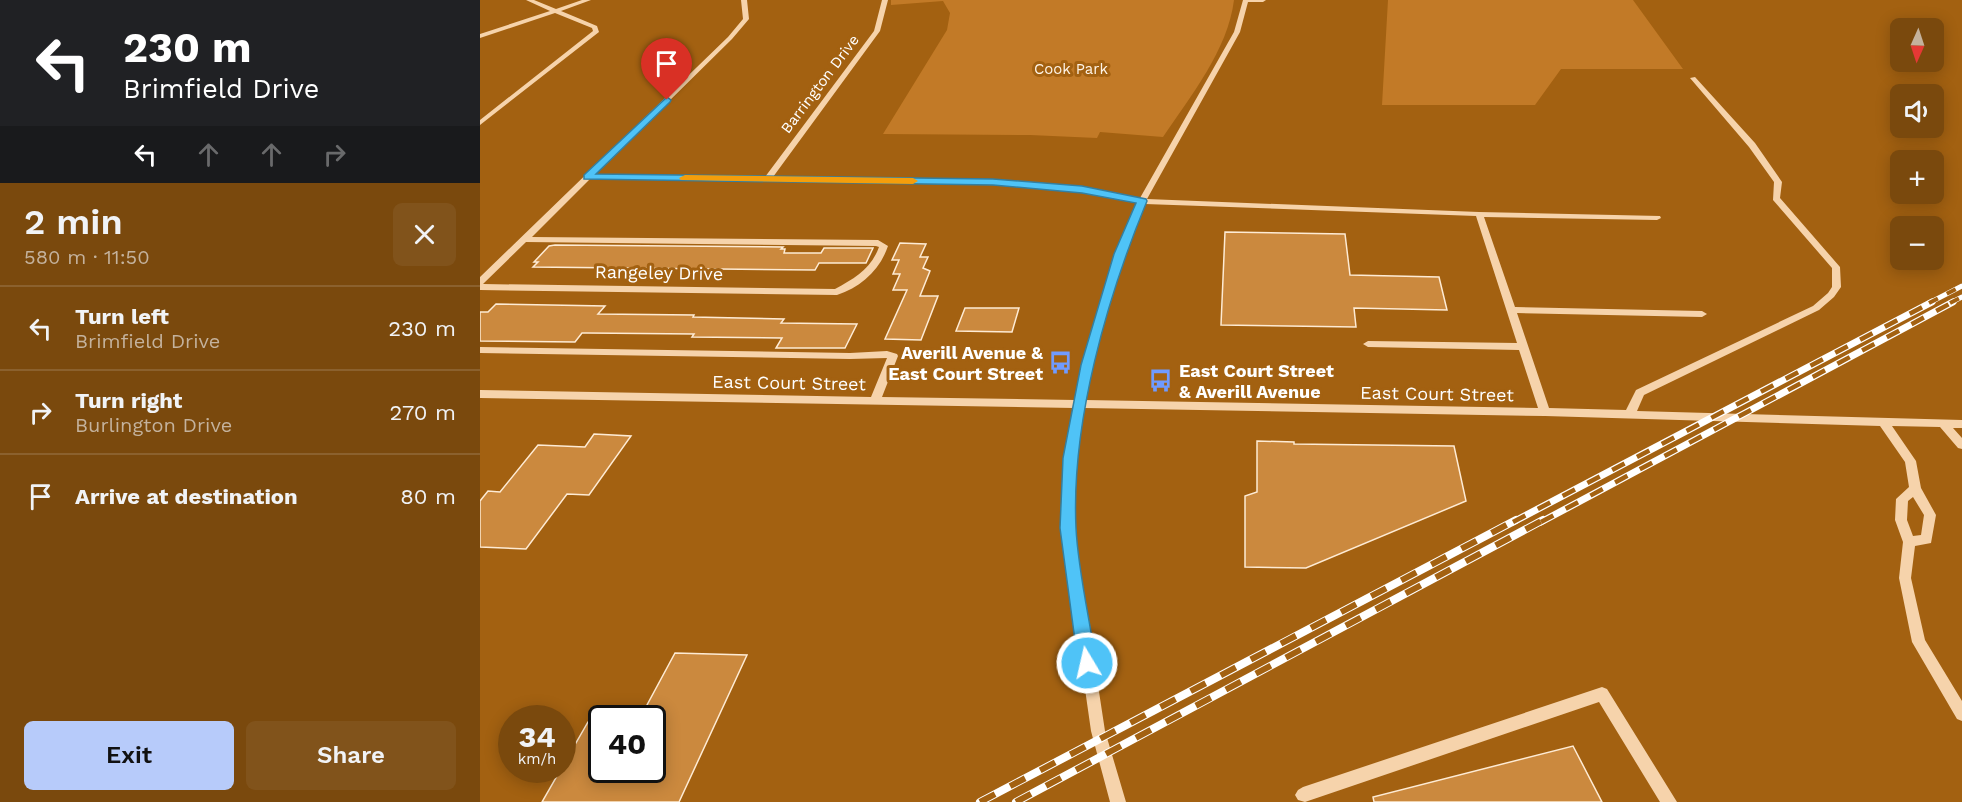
<!DOCTYPE html>
<meta charset="utf-8">
<style>
:root{--surface:#7a490d;--page:#81531b;--text:#f1f3f6;--muted:#c4b29d;--line:#8b612e;--accent:#b7cbfa}
body{margin:0;font-family:"Work Sans",sans-serif;background:var(--page);color:var(--text);height:100vh;display:flex;flex-direction:column;font-size:22px;white-space:nowrap}
*{box-sizing:border-box;margin:0}
p{font-size:20px;color:var(--muted)}
.icon{flex:none;width:33px;height:33px;fill:none;stroke:currentColor;stroke-width:2;stroke-linecap:round;stroke-linejoin:round}
.map{position:relative;flex:1;overflow:hidden}
.sheet{display:flex;flex-direction:column;background:var(--surface);width:480px}
.sheet>*{flex:none}
.hud{background:#202124;color:#fff;overflow:hidden}
.needle{width:39px;rotate:183deg}
.buttons{position:absolute;left:1410px;top:18px;display:grid;gap:12px}
.buttons a{display:grid;place-items:center;width:54px;height:54px;border-radius:9px;background:var(--surface);box-shadow:0 3px 15px #0003;font-size:30px}
.speed{position:absolute;left:18px;top:705px;display:flex;gap:12px;font-size:30px;font-weight:700;text-align:center}
.speed>*{display:grid;place-content:center;width:78px;height:78px;border-radius:50%;background:var(--surface);box-shadow:0 3px 15px #0003;line-height:1}
.speed small{font-size:15px;font-weight:400}
.speed .limit{border:3px solid #111;border-radius:9px;background:#fff;color:#111}
.pin{position:absolute;display:grid;place-items:center;width:51px;height:51px;color:#fff;margin:-62px -26px;border-radius:50% 50% 50% 0;rotate:-45deg;box-shadow:0 0 6px #0007}
.pin .icon{rotate:45deg}
.me{position:absolute;width:66px;margin:-33px;rotate:351deg;stroke-linejoin:round;filter:drop-shadow(0 0 4px #0008)}
.turn{display:flex;align-items:center;gap:21px;height:126px;padding:0 24px;font-size:27px}
.turn .icon{width:78px;height:78px;stroke-width:2.5}
.turn b{display:block;font-size:42px;line-height:51px}
.lanes{display:flex;align-items:center;height:57px;padding:0 24px;background:#0003;justify-content:center;gap:30px;direction:ltr}
.lanes .off{opacity:.35}
.round{display:grid;place-items:center;flex:none;width:63px;height:63px;border-radius:9px;background:var(--page)}
.head{display:flex;align-items:center;justify-content:space-between;height:102px;padding:0 24px}
h1{font-size:36px;font-weight:600;line-height:45px}
.button{display:flex;gap:12px;margin-top:auto;padding:12px 24px}
.button a{flex:1;height:69px;border-radius:9px;background:var(--accent);color:#111;font-size:24px;font-weight:600;line-height:69px;text-align:center}
.button a+a{background:var(--page);color:var(--text)}
ul{padding:0;list-style:none}
li{display:flex;align-items:center;gap:18px;height:84px;padding:0 24px;border-top:2px solid var(--line)}
li div{flex:1}
li b{display:block;font-size:22px}
li em{font-style:normal}
main{display:flex;flex:1;min-height:0}
.map>svg:first-child{display:block}
</style>
<main>
<section class="sheet">
<div class="hud">
<div class="turn"><svg class="icon" aria-label="left" viewBox="0 0 24 24"><path d="M17 20v-9H6M10 6l-5 5 5 5"/></svg><div><b>230 m</b>Brimfield Drive</div></div>
<div class="lanes"><svg class="icon" aria-label="left" viewBox="0 0 24 24"><path d="M17 20v-9H6M10 6l-5 5 5 5"/></svg><svg class="icon off" aria-label="ahead" viewBox="0 0 24 24"><path d="M12 20V5M6 11l6-6 6 6"/></svg><svg class="icon off" aria-label="ahead" viewBox="0 0 24 24"><path d="M12 20V5M6 11l6-6 6 6"/></svg><svg class="icon off" aria-label="right" viewBox="0 0 24 24"><path d="M7 20v-9h11M14 6l5 5-5 5"/></svg></div>
</div>
<div class="head"><div><h1>2 min</h1><p>580 m · 11:50</p></div><a class="round"><svg class="icon" aria-label="close" viewBox="0 0 24 24"><path d="M6 6l12 12M18 6L6 18"/></svg></a></div>
<ul>
<li><svg class="icon" aria-label="left" viewBox="0 0 24 24"><path d="M17 20v-9H6M10 6l-5 5 5 5"/></svg><div><b>Turn left</b><p>Brimfield Drive</p></div><em>230 m</em></li>
<li><svg class="icon" aria-label="right" viewBox="0 0 24 24"><path d="M7 20v-9h11M14 6l5 5-5 5"/></svg><div><b>Turn right</b><p>Burlington Drive</p></div><em>270 m</em></li>
<li><svg class="icon" aria-label="arrive" viewBox="0 0 24 24"><path d="M6 21V4h12l-3 4 3 4H6"/></svg><div><b>Arrive at destination</b></div><em>80 m</em></li>
</ul>
<div class="button"><a>Exit</a><a>Share</a></div>
</section>
<div class="map">
<svg width="1482" height="802" viewBox="0 0 1482 802">
<rect width="100%" height="100%" fill="#a36111"/>
<path fill="#c27a27" d="M411 0H754C748 50 710 97 683 137L620 132 617 138 550 135 403 134 467 30 470 13 463 1 411 5Z
M908 0H1153L1203 69H1081L1055 105H902Z"/>
<path fill="#cb893e" stroke="#feebd4" stroke-width="1.5" d="M745 232 865 234 870 275 959 277 967 310 874 308 876 327 741 325Z
M420 243 446 244 440 257H448L443 268 450 271 440 296H458L441 340 405 339 427 290H413L420 274H413L419 260H412Z
M75 245 303 247 301 249H305L304 253H341L344 248H393L386 263H339L335 270 53 267 58 262H54L69 246Z
M16 304 125 306 118 314 214 315 213 317 304 319 301 323 377 324 365 348H296L302 338 212 337 214 334 107 333H102L95 342 0 341V312H8Z
M485 308H539L532 332 476 331Z
M114 434 151 436 109 495 87 494 46 549 0 547V501L8 491 20 492 58 445 105 447Z
M777 441 814 442V444L974 446 986 501 826 568 765 567V496L777 492Z
M195 653 267 655 199 802H62L108 722 122 723V770H172V718H160Z
M1093 746 1122 802H894L893 797Z"/>
<g fill="none" stroke-linecap="round" stroke-linejoin="round">
<path fill="#f6d3ab" fill-rule="evenodd" d="M46 0H54L76 9 102 0H111L81 11 117 26 119 32 0 125V120L113 31 112 28 75 13 0 38V34L70 11Z
M261 0H267L269 19 252 39 114 175 285 177 394 31 402 0H408L400 31 293 177 513 180 602 187 660 198 754 32 763 0H786L783 2H768L760 32 667 199 999 212 1180 216 1181 218 1177 220 1004 217 1035 307 1222 311 1227 314 1222 317 1037 313 1069 408 1146 410 1156 390 1333 306 1348 293 1352 287V268L1293 200 1294 182 1269 147 1210 78 1215 77 1275 143 1302 182 1300 198 1360 267 1361 287 1354 297 1339 310 1164 395 1157 411 1482 420V428H1473L1482 438V449L1478 448 1460 427 1412 426 1436 461 1441 488 1456 515 1451 543 1435 546 1431 578 1445 640 1482 701V721L1477 719 1432 642 1419 578 1423 542 1415 520 1416 499 1429 487 1425 462 1400 426 1065 416 604 408C597 448 594 488 594 528L625 731 646 802H630L611 731 582 528C582 488 586 448 594 408L0 398V390L391 397 407 358 370 359 0 353V347L370 353 407 351 417 354 418 356 402 397 595 400C608 332 631 266 657 202L602 191 513 184 110 179 52 237 398 240 408 246C400 270 381 287 357 295L0 290V277L248 37 263 19ZM665 204 996 216 1037 343 888 341 883 344 888 347 1039 350 1058 408 605 400C618 333 639 267 665 204ZM46 242 396 246 399 247C391 269 375 278 355 289L3 284ZM1433 497 1444 515 1441 535 1433 536 1427 520 1428 501Z
M1122 687 1127 689 1197 802H1180L1119 702 825 802 818 800 815 795 818 790 823 787Z"/>
<defs>
<path id="rail-far2" d="M1449 303 1482 286
M1470 303 1482 297"/>
<path id="rail-far1" d="M1033 522 1452 302
M1061 522 1473 302"/>
<path id="rail" d="M500 802 1036 520
M536 802 1063 520"/>
</defs>
<use href="#rail-far2" stroke="#fff" stroke-width="5"/>
<use href="#rail-far1" stroke="#fff" stroke-width="7"/>
<use href="#rail" stroke="#fff" stroke-width="8"/>
<use href="#rail-far2" stroke="#a36111" stroke-width="4" stroke-dasharray="10" stroke-linecap="butt"/>
<use href="#rail-far1" stroke="#a36111" stroke-width="4.5" stroke-dasharray="14" stroke-linecap="butt"/>
<use href="#rail" stroke="#a36111" stroke-width="6" stroke-dasharray="17" stroke-linecap="butt"/>
</g>
<path fill="#4fc3f7" stroke="#337fa1" stroke-width="1.5" d="M187 97 191 100 190 102 116 174 513 179 602 186 666 199 667 201C627 298 591 422 596 528 598 571 610 620 616 663L613 669 607 671 601 669 598 663 580 528 583 458 601 365 634 254 656 203 602 193 513 185 104 179V175Z"/>
<path fill="#f59e0b" d="M205 175 433 178 438 181 433 184 201 180 199 178Z"/>
<defs>
<symbol id="bus-bare" viewBox="-9 -9 18 18"><path d="M-5-6H5V4H4V6H2V4H-2V6H-4V4H-5ZM-3.5-4V0h7V-4ZM-3.5 1.2v1.5H-2V1.2ZM2 1.2v1.5H3.5V1.2Z" fill="#709bff" stroke="#a36111" stroke-width="2.5" paint-order="stroke"/></symbol>
</defs>
<g fill-rule="evenodd">
<use href="#bus-bare" x="564" y="346" width="33" height="33"/>
<use href="#bus-bare" x="664" y="364" width="33" height="33"/>
</g>
<g text-anchor="middle" stroke-width="6" stroke-linejoin="round" paint-order="stroke">
<g font-size="15" fill="#fef4e7" stroke="#a36111">
<text x="591" y="74">Cook Park</text>
</g>
<g font-size="15" fill="#fff" stroke="#a36111">
<text transform="translate(340 84) rotate(-53)" y="5">Barrington Drive</text>
</g>
<g font-size="18" fill="#fff" stroke="#a36111">
<text transform="translate(179 273) rotate(1)" y="6">Rangeley Drive</text>
<text transform="translate(309 383) rotate(1)" y="6">East Court Street</text>
<text transform="translate(957 394) rotate(1)" y="6">East Court Street</text>
</g>
<g font-size="18" font-weight="bold" fill="#fff" stroke="#a36111" text-anchor="end">
<text x="563" y="359">Averill Avenue &amp;<tspan x="563" dy="21">East Court Street</tspan></text>
<text x="699" y="377" text-anchor="start">East Court Street<tspan x="699" dy="21">&amp; Averill Avenue</tspan></text>
</g>
</g>
</svg>
<div class="buttons">
<a><svg class="needle" viewBox="-14 -14 28 28"><path d="M0-13l5 13h-10z" fill="#e53935"/><path d="M0 13l5-13h-10z" fill="#c4b29d"/></svg></a>
<a><svg class="icon" aria-label="sound" viewBox="0 0 24 24"><path d="M4 9h4l5-4v14l-5-4H4zM17 9q2 3 0 6"/></svg></a>
<a>+</a>
<a>−</a>
</div>
<div class="speed"><div>34<small>km/h</small></div><div class="limit">40</div></div>
<div class="pin" style="left:187px;top:100px;background:#d93025"><svg class="icon" aria-label="arrive" viewBox="0 0 24 24"><path d="M6 21V4h12l-3 4 3 4H6"/></svg></div>
<svg class="me" style="left:607px;top:663px" viewBox="-20 -20 40 40"><circle r="17" fill="#4fc3f7" stroke="#fff" stroke-width="3"/><path d="M0-11L8 9 0 5-8 9z" fill="#fff"/></svg>
</div>
</main>
